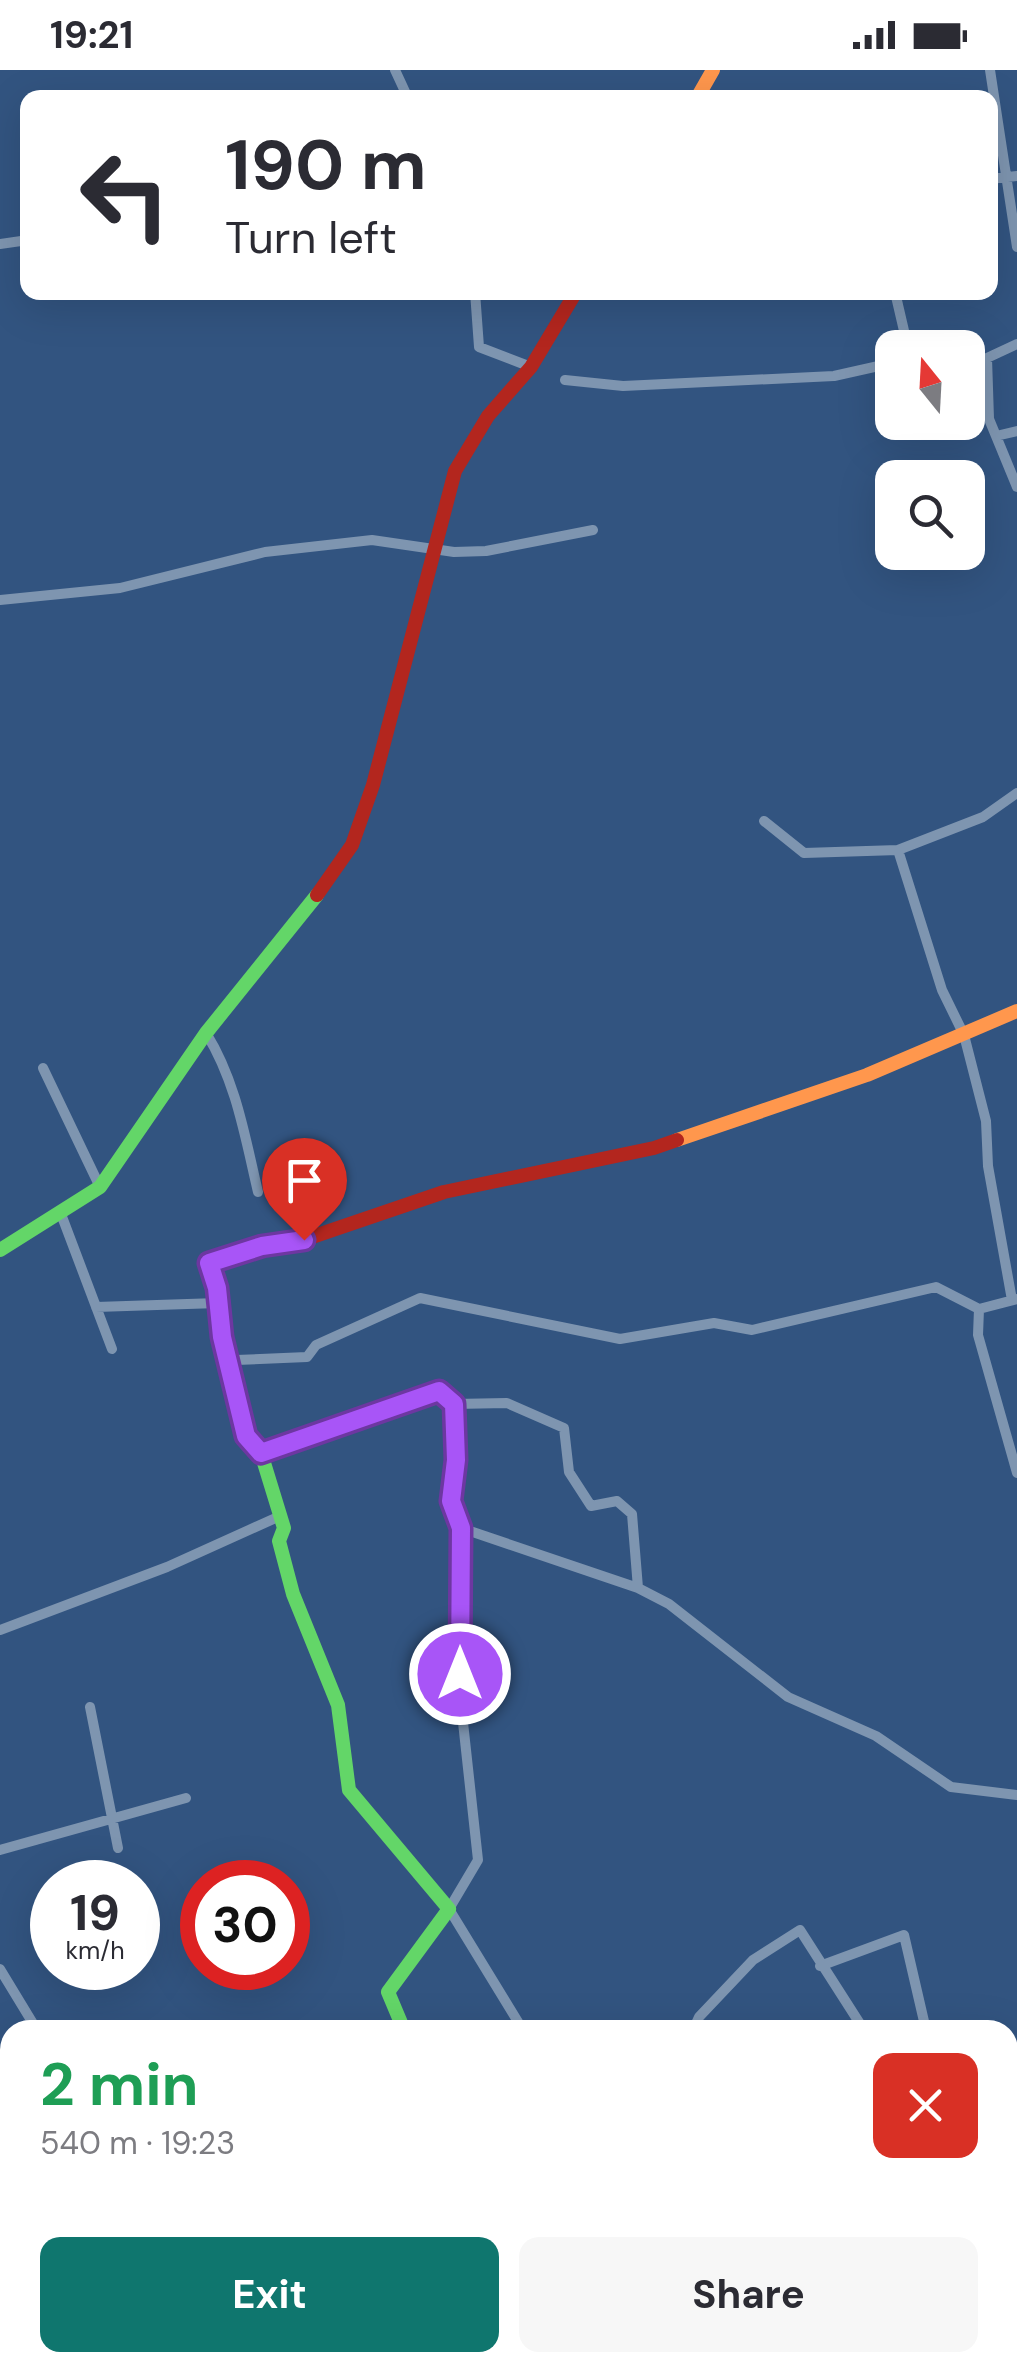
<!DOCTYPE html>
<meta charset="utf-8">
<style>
:root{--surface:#fff;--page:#f7f7f7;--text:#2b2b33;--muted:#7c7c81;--accent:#0f766e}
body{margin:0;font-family:"DM Sans",sans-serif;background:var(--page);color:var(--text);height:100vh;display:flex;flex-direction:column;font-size:38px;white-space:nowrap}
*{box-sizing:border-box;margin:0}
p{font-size:32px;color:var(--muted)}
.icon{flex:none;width:55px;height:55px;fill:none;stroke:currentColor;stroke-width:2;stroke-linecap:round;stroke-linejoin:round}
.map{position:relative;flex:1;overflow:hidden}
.drawer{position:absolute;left:0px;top:1950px;width:1018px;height:352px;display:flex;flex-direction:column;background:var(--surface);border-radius:30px 30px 0 0;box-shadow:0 10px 40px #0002}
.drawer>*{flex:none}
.guide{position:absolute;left:20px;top:20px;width:978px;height:210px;border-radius:20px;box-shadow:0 10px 40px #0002;background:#fff;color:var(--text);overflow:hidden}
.needle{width:65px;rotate:342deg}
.controls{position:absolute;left:875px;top:260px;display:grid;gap:20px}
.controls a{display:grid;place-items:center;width:110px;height:110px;border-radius:20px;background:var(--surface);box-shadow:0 10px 40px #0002;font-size:50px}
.speed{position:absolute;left:30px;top:1790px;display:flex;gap:20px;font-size:50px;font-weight:700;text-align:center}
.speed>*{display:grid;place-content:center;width:130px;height:130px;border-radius:50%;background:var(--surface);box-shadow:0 10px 40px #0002;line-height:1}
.speed small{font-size:25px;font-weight:400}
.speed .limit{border:15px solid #d22;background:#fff;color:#111}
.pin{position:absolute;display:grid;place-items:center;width:85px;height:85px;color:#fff;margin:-102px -42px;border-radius:50% 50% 50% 0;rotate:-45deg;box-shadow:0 0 10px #0007}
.pin .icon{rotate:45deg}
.me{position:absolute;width:110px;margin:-55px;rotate:0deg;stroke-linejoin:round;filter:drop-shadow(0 0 8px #0008)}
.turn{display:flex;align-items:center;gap:35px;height:210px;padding:0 40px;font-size:45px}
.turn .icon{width:130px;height:130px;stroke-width:2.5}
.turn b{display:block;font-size:70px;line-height:85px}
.round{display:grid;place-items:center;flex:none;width:105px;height:105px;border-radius:20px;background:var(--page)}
.overview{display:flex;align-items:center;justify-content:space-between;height:170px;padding:0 40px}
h1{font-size:60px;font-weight:700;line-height:75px;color:#1e9e55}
.button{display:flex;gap:20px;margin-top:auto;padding:20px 40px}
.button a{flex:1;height:115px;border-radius:20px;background:var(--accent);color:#fff;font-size:40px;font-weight:700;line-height:115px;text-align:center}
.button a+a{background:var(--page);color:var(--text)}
.status{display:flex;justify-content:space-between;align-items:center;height:70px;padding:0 50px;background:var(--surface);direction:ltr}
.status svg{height:28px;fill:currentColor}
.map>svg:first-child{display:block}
</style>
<div class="status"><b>19:21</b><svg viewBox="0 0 49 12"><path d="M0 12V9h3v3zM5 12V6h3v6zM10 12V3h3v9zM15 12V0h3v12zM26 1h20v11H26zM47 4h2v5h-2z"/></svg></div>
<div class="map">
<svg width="1017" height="2302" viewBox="0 0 1017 2302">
<rect width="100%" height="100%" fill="#325480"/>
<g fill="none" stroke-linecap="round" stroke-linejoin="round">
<path stroke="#0f3e7c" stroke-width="2.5" d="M0 2159 10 2177
M98 2292 120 2302
M592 2292 626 2302
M464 2302 484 2292"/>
<path stroke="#7e95b0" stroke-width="10" d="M395 0 408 28
M990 0 1017 177
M990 109 1017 106
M0 174 28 170
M475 222 479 277 531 297
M895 222 908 278
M1017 274 987 288 989 349 1017 417
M565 310 623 316 834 306 892 293
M996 366 1017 361
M0 530 120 518 265 482 372 470 454 482 486 481 593 460
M764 751 804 783 898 780
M206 963C236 1011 245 1067 258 1122
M43 998 100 1117
M61 1144 112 1279
M1017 1229 979 1239 978 1265 1017 1403
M1012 1230 988 1096 986 1051 964 965 942 920 898 780 983 747 1017 723
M96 1237 218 1233
M230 1300 236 1290 307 1287 316 1275 420 1228 620 1269 714 1253 752 1260 936 1217 979 1239
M454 1334 507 1333 564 1358 569 1402 591 1436 617 1431 632 1444 638 1518
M261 1383 439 1321 454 1334 457 1390 451 1431 461 1458
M0 1560 167 1497 280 1446
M90 1637 118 1778
M0 1780 186 1728
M820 1896 904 1865 926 1960
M0 1899 37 1960
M523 1960 449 1839 478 1790 461 1634V1458L638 1518 669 1534 788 1627 876 1666 951 1717 1017 1725
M693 1960 699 1947 753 1890 800 1860 864 1960
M301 2292 308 2302"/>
<path stroke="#63d668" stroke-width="14" d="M0 1180 100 1117 206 963 317 825
M213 1205 222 1267 246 1366 261 1383 284 1458 279 1471 293 1524 338 1635 349 1720 449 1839 388 1922 404 1960"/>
<path stroke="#ff974d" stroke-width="14" d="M697 28 713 0
M677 1070 867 1005 1017 941"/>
<path stroke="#b3261e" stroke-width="14" d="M317 825 352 775 373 715 455 401 488 346 531 297 576 222
M213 1205 209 1193 262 1175 303 1170 444 1122 654 1078 677 1070"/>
</g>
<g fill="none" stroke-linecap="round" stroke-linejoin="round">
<defs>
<path id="route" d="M304 1170 262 1176 209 1193 217 1218 222 1267 246 1366 261 1383 439 1321 454 1334 456 1390 451 1431 461 1458 460 1604"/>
</defs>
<use href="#route" stroke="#6d37a1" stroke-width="25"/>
<use href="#route" stroke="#a855f7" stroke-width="18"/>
</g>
</svg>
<div class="controls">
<a><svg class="needle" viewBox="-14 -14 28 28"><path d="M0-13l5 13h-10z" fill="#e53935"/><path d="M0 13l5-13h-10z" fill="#7c7c81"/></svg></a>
<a><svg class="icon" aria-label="search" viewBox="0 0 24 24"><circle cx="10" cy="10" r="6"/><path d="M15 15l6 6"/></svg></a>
</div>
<div class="speed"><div>19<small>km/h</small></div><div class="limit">30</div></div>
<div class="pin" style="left:304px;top:1170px;background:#d93025"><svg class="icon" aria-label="arrive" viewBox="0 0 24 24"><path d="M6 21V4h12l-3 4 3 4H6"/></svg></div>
<svg class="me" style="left:460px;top:1604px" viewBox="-20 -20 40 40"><circle r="17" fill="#a855f7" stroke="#fff" stroke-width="3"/><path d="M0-11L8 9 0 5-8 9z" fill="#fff"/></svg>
<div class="guide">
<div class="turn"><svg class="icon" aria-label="left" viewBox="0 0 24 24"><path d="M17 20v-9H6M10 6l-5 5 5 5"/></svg><div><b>190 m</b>Turn left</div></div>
</div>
<section class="drawer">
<div class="overview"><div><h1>2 min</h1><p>540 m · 19:23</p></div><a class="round" style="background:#d93025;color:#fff"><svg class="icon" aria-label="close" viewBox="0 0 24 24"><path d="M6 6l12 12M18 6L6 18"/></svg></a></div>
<div class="button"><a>Exit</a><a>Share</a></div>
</section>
</div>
